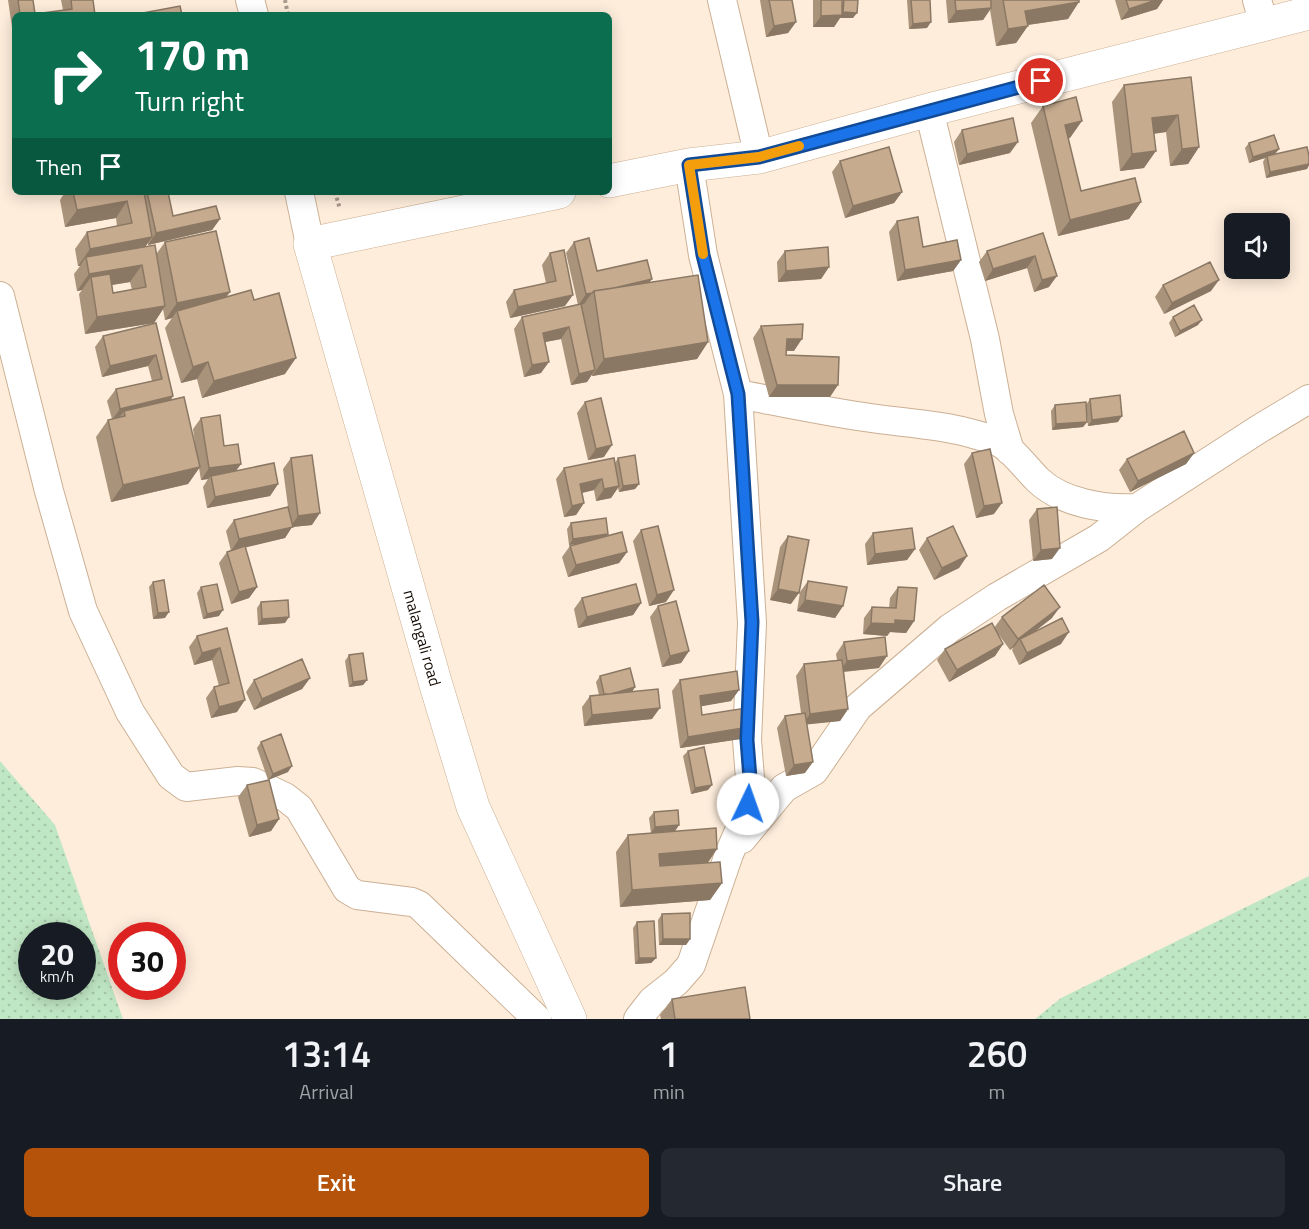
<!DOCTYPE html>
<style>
:root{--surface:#171b24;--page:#242831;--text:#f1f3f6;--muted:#9ea1a6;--accent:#b45309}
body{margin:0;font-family:"Titillium Web",sans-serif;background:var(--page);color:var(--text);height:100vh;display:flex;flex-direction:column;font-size:22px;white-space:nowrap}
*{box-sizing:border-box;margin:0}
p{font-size:20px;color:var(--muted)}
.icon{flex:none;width:33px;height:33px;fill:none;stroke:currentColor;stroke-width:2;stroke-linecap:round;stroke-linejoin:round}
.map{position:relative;height:1019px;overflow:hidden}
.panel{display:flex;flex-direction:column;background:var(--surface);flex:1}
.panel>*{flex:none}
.hud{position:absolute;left:12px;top:12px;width:600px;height:183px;border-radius:9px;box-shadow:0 3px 15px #0003;background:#0b6e4f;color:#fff;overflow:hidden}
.controls{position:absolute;left:1224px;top:213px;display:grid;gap:12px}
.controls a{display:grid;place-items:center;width:66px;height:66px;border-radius:9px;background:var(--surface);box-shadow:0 3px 15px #0003;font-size:30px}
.speed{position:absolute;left:18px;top:922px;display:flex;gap:12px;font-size:30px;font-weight:700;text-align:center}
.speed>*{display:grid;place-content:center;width:78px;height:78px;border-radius:50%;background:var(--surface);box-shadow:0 3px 15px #0003;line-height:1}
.speed small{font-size:15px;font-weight:400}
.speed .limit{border:9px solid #d22;background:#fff;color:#111}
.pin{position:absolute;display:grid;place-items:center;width:51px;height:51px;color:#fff;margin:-26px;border:3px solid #fff;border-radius:50%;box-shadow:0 2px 6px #0007}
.me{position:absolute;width:66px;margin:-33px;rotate:3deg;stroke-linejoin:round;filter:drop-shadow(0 0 4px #0008)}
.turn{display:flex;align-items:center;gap:21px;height:126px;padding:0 24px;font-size:27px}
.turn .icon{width:78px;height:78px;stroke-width:2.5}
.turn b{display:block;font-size:42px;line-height:51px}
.then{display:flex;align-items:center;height:57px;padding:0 24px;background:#0003;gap:12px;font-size:22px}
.eta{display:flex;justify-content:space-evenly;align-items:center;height:102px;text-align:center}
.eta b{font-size:36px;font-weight:600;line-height:42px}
.cta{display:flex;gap:12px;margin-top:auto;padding:12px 24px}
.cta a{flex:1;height:69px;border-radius:9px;background:var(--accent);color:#fff;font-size:24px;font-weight:600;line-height:69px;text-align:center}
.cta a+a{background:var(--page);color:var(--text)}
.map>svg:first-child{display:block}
</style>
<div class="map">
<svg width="1309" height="1019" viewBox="0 0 1309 1019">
<defs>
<pattern id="grass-dots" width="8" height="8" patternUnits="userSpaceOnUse" patternTransform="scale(1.5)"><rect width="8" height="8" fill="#c0e7c4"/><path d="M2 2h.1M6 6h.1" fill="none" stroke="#a4c5a7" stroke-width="1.8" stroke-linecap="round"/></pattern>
</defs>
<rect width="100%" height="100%" fill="#feeddb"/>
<path fill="url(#grass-dots)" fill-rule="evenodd" d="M0 761 55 825 123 1019H0ZM32 936H82V987H32Z
M1309 876V1019H1035L1061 998Z"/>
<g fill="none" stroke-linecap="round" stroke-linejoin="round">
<defs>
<path id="minor" d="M250 0 254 15
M722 0 759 157
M1257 0 1264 24
M929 110 985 339 999 414 1010 451
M299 192 310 244
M0 296 49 491 83 611 130 712 171 776 186 787 238 781 253 782 285 797 299 808 347 889 357 895 412 902 419 905 537 1019
M738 394C780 402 822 411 864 417 902 423 940 424 977 435 983 437 990 438 995 440 1013 449 1024 466 1038 480 1062 503 1105 510 1137 508
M742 839 784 788 814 771 858 707 950 628 997 597 1099 538 1137 508 1259 429 1309 399
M638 1019 652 1001 676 982 691 965 729 854 745 817 751 791 747 740 752 623 738 394 703 255 689 165"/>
<g id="tertiary">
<path d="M609 181 689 165 759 157 929 110 1309 13"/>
<path id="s1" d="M559 192 310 244 436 685 473 807 570 1019"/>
</g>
</defs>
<use href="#minor" stroke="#cbb094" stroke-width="30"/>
<use href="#tertiary" stroke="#cbb094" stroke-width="34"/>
<path stroke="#a7998b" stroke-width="4" stroke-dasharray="3 3" stroke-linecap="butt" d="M285 0 288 15
M335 192 340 209"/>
<use href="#minor" stroke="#fff" stroke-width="28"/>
<use href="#tertiary" stroke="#fff" stroke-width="33"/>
</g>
<path fill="#aa937b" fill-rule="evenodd" d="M8 0H33L35 14 63 10 61 0H93L95 15H15L14 41Z
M760 0H792L796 22 788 33 766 37Z
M813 0H858L853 18H840L834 27H813Z
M907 0H930L927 28 909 29Z
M946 0H1079L1068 19 1028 25 1016 43 996 46 990 10 983 20 948 23Z
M1115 0H1163L1157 9 1121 20Z
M1191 77 1199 147 1188 164 1170 166 1166 132 1154 134 1144 168 1120 171 1112 102 1124 85Z
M1043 106 1070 138H1068L1081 191 1141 202 1129 219 1058 236 1031 123Z
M962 130 1010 153 959 165 954 142Z
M1249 143 1279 149 1275 154 1309 156V165L1307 169 1266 178 1263 162 1265 158 1249 163 1245 148Z
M840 161 902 192 894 203 845 218 832 172Z
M65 192H168L173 216 220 219 212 230 148 245V243L145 247 157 253 165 242 226 297 254 300 285 374 202 398 197 379 181 383 165 328 172 318 165 320 163 309 154 323 85 334 79 294 82 290 77 291 74 274 80 266H78L75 249 87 232 117 226 116 218 65 227 60 200ZM130 282 132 290 113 293 112 285Z
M897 221 923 247 961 260 953 271 897 281 889 232Z
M1043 233 1049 287 1034 292 1027 268 985 281 979 262 987 251Z
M574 242 597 271 652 279 649 282 708 342 697 359 592 376V374L587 382 571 385 561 339 545 342 541 373 524 377 514 329 522 317 578 305 566 253Z
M785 251 829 267 821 279 778 282 777 262Z
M550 253 565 306 510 318 506 302 514 290 546 283 542 265Z
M1163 285 1211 291 1164 314 1155 297Z
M1173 317 1198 325 1175 337 1169 323Z
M156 323 173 396 171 400 196 451 193 429 201 418 224 446 241 464 236 470 278 484 270 496 207 508 203 487 208 479 201 480 199 468 188 484 111 502 96 437 108 420 112 419 107 401 116 389 152 381 148 366 102 377 95 347 103 336Z
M761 326 794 351H786V355L830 397H769L753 338Z
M1090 399 1118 422 1088 426 1086 406 1087 422 1083 427 1052 430 1051 411 1055 405H1086Z
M585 402 604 457 588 460 577 413Z
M972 453 994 514 976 518 964 464Z
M1194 453 1186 464 1130 492 1119 470 1127 459Z
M291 458 312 525 292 527 285 538 245 547 257 587 249 598 231 604 219 563 227 552 231 551 226 531 234 520 288 507 283 469Z
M618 458 639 484 635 489 619 492 618 488 611 498 596 501 594 490 582 493 584 503 576 515 564 517 556 479 564 468 615 463Z
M1037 509 1052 559 1033 561 1029 520Z
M571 523 607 536 627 552 619 563 568 577 562 557 570 546 580 543 569 545 567 529Z
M641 530 666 602 649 606 633 541Z
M873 533 915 549 907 560 867 565 865 544Z
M788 536 791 604 770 600 780 547Z
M927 538 967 556 959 568 934 580 919 550Z
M808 581 843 606 835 618 797 611 800 592Z
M153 582 165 618 153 619 149 587Z
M201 587 219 616 203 619 197 593Z
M898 587 914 621 906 633 890 632 887 636 863 634 864 618 872 607 889 608 890 598Z
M582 598 641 603 633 615 578 628 574 609Z
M261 602 285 623 258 625 257 608Z
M658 606 689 651 681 663 662 667 650 617Z
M1002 617 1052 618 1034 632 1061 644 1019 665 1012 650 1014 647 1010 650 996 631 1003 644 995 656 949 682 937 660 945 649 994 628Z
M227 628 237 712 211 718 206 698 214 687 219 686 212 660 194 665 189 647 197 636Z
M844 642 879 668 844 672 848 709 840 721 807 724 805 773 786 776 777 728 785 716 801 713 796 676 804 664 837 660 836 654Z
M349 655 367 680 363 685 349 687 345 661Z
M600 676 635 687 632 692 652 719 584 726 582 707 590 696 599 695 596 682Z
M310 678 302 689 254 710 246 692 254 680Z
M680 680 739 690 731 701 701 706 702 715 749 727 741 739 680 748 672 691Z
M261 742 288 772 268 780 257 748Z
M688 751 708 790 691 794 683 756Z
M247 785 279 819 271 831 249 837 238 797Z
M654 812 679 825 675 831 651 833 649 818Z
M628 835 717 849 708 863 722 883 710 900 620 907 616 852Z
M662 914 690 939 686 945H659L658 920Z
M637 922 656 958 651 963 635 964 633 928Z
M672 999 750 1019H661L660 1015Z"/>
<path fill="#8b7864" d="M1156 0H1163L1157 9 1121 20 1129 9Z
M1079 2 1068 19 1013 27 1025 11Z
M991 8 983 20 948 23 956 11Z
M843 12 857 13 853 18H840L834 27H813L821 16 841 15Z
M796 22 788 33 766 37 774 26Z
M931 22 927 28 909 29 913 24Z
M1028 26 1016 43 996 46 1008 29Z
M1178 115 1166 132 1140 135 1152 118Z
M1082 121 1070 138 1053 142 1065 125Z
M1018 142 1010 153 959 165 967 154Z
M1199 147 1188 164 1170 166 1182 149Z
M1279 149 1274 155 1267 156 1265 158 1249 163 1253 157Z
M1156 151 1144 168 1120 171 1132 154Z
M1309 164V165L1307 169 1266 178 1270 172Z
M902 192 894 203 845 218 853 206Z
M127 201 116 218 65 227 77 210Z
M1141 202 1129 219 1058 236 1070 220Z
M220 219 212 230 148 245 156 233Z
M152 237 140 254 86 257 80 266H78L90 249Z
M1035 256 1027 268 985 281 993 269Z
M961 260 953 271 897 281 905 270Z
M142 265 130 282 92 288 91 277 82 290 77 291 89 274Z
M829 267 821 279 778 282 786 271Z
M1057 276 1049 287 1034 292 1042 280Z
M652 279 644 290 594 293Z
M1219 280 1211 291 1164 314 1172 303Z
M230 292 218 309 177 311 172 318 165 320 177 303Z
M592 293 584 304 578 306 586 294Z
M573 295 565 306 510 318 518 307Z
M165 306 154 323 85 334 97 317Z
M1202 320 1198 325 1175 337 1180 331Z
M569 327 561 339 535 344 543 333Z
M787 339H802L794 351 779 350Z
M708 342 697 359 592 376 604 359Z
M156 355 148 366 102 377 110 366Z
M296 358 285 374 202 398 214 381Z
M208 362 197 379 181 383 193 367Z
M549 362 541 373 524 377 532 365Z
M595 370 587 382 571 385 579 374Z
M777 385H838L830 397H769Z
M173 396 165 408 125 416 124 411 118 419 112 420 120 409Z
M1122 416 1118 422 1088 426 1092 420Z
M1087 422 1083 427 1052 430 1056 424Z
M612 445 604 457 588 460 596 449Z
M1194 453 1186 464 1130 492 1138 481Z
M241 464 233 475 211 476 208 479 201 480 209 468Z
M200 467 188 484 111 502 123 485Z
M602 479 594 490 572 495 580 484Z
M278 484 270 496 207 508 215 497Z
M639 484 635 489 619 492 623 486Z
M619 486 611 498 596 501 604 489Z
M584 503 576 515 564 517 572 506Z
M1002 503 994 514 976 518 984 506Z
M320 513 312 525 292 527 285 538 231 551 239 539 290 527 298 516Z
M608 534 604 540 569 545 573 539Z
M1060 548 1052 559 1033 561 1041 550Z
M915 549 907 560 867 565 875 554Z
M627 552 619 563 568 577 576 565Z
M967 556 959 568 934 580 942 568Z
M257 587 249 598 231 604 239 592Z
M778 589 799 593 791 604 770 600Z
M674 590 666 602 649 606 657 595Z
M805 600 843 606 835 618 797 611Z
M641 603 633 615 578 628 587 617Z
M1060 607 1052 618 1021 642 1020 639 1014 647 1010 650 1018 639Z
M223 610 219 616 203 619 207 614Z
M169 612 165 618 153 619 158 613Z
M289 617 285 623 258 625 262 619Z
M895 620 914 621 906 633 890 632 887 636 863 634 871 623Z
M1069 632 1061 644 1019 665 1027 653Z
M1003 644 995 656 949 682 957 670Z
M220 648 212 660 194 665 202 653Z
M689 651 681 663 662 667 670 656Z
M887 656 879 668 839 672 847 661Z
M310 678 302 689 254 710 262 699Z
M367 680 363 685 349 687 353 682Z
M635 687 631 693 605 696Z
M739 690 731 701 692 708 700 696Z
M245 700 237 712 211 718 219 707Z
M660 708 652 719 584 726 592 715Z
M848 709 840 721 802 725 810 714Z
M749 727 741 739 680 748 688 737Z
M813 762 805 773 786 776 794 765Z
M292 766 288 772 268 780 273 774Z
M712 785 708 790 691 794 695 788Z
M279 819 271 831 249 837 257 825Z
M679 825 675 831 651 833 655 827Z
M717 849 705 866 648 870 659 854Z
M722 883 710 900 620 907 632 890Z
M663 939H690L686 945H659Z
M639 958H656L651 963 635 964Z"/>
<path fill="#c6ab8f" stroke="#8b7864" stroke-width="1.5" d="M18 0H33L35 14 72 9 71 0H93L95 15H20Z
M769 0H792L796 22 774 26Z
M821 0H842V15L821 16Z
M844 0H858L857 13 843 12Z
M911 0H930L931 22 913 24Z
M955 0H991V8L956 11Z
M1003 0H1079V2L1025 11 1028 26 1008 29Z
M1126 0H1156L1129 9Z
M180 6 182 15H132Z
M1191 77 1199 147 1182 149 1178 115 1152 118 1156 151 1132 154 1124 85Z
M1076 97 1082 121 1065 125 1081 191 1135 178 1141 202 1070 220 1043 106Z
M1013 118 1018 142 967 154 962 130Z
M1274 135 1279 149 1253 157 1249 143Z
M889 147 902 192 853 206 840 161Z
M1307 147 1309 156V164L1270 172 1267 156Z
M73 192H144L152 237 90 249 87 232 132 223 127 201 77 210Z
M147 192H168L173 216 216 206 220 219 156 233Z
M918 217 923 247 957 240 961 260 905 270 897 221Z
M216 231 230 292 177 303 165 242Z
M1043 233 1057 276 1042 280 1035 256 993 269 987 251Z
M589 238 597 271 647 260 652 279 614 288 594 291 592 293 586 294 574 242Z
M155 245 165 306 97 317 91 277 110 274 113 293 146 287 142 265 89 274 86 257Z
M828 247 829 267 786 271 785 251Z
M564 250 573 295 518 307 514 290 556 281 550 253Z
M1210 262 1219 280 1172 303 1163 285Z
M698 275 708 342 604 359 594 291Z
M251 290 254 300 279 293 296 358 214 381 208 362 193 367 177 311Z
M581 304 595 370 579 374 569 327 543 333 549 362 532 365 522 317Z
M1194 305 1202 320 1180 331 1173 317Z
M156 323 173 396 120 409 116 389 162 379 156 355 110 366 103 336Z
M803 324 802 339H787L786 355 839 357 838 385H777L761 326Z
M1120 395 1122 416 1092 420 1090 399Z
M184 397 200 467 123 485 108 420 125 416 124 411Z
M601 398 612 445 596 449 585 402Z
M1086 402 1087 422 1056 424 1055 405Z
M220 415 224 446 238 444 241 464 209 468 201 418Z
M1184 431 1194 453 1138 481 1127 459Z
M990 449 1002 503 984 506 972 453Z
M312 455 320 513 298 516 291 458Z
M635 455 639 484 623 486 618 458Z
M614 458 619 486 604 489 602 479 580 484 584 503 572 506 564 468Z
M274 463 278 484 215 497 211 476Z
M288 507 293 527 239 539 234 520Z
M1057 507 1060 548 1041 550 1037 509Z
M606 518 608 534 573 539 571 523Z
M658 526 674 590 657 595 641 530Z
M953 526 967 556 942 568 927 538Z
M912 528 915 549 875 554 873 533Z
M622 532 627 552 576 565 570 546Z
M788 536 809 540 799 593 778 589Z
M245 546 257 587 239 592 227 552Z
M164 580 169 612 158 613 153 582Z
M808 581 847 587 843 606 805 600Z
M217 584 223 610 207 614 201 587Z
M636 584 641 603 587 617 582 598Z
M1044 585 1060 607 1018 639 1002 617Z
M898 587 917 588 914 621 895 620V624L871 623 872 607 896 608Z
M288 600 289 617 262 619 261 602Z
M676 601 689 651 670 656 658 606Z
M1062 618 1069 632 1027 653 1020 639Z
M992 623 1003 644 957 670 945 649Z
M227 628 245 700 219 707 214 687 229 683 220 648 202 653 197 636Z
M885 637 887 656 847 661 844 642Z
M363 653 367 680 353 682 349 655Z
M302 659 310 678 262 699 254 680Z
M842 660 848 709 810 714 804 664Z
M630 668 635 687 611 694H604L600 676Z
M737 671 739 690 700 696 702 715 746 708 749 727 688 737 680 680Z
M658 689 660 708 592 715 590 696Z
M805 713 813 762 794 765 785 716Z
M281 734 292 766 273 774 261 742Z
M704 747 712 785 695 788 688 751Z
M269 780 279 819 257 825 247 785Z
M678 810 679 825 655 827 654 812Z
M716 828 717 849 659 854 660 866 720 862 722 883 632 890 628 835Z
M690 913V939H663L662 914Z
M654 921 656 958H639L637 922Z
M745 987 750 1019H675L672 999Z"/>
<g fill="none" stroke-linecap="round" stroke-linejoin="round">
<defs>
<path id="route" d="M748 804 751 791 747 740 752 622 738 394 703 255 689 165 759 157 1041 81"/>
</defs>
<use href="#route" stroke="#114b97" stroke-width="15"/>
<use href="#route" stroke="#1a73e8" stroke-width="10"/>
<path stroke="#f59e0b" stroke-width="10" d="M703 254 689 165 759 157 799 146"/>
</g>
<g text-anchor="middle" stroke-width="5" stroke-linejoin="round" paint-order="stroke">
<g font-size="16" fill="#140b03" stroke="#fdfdfd">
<text dy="6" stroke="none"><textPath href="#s1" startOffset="664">malangali road</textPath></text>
</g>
</g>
</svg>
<div class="controls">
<a><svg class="icon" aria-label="sound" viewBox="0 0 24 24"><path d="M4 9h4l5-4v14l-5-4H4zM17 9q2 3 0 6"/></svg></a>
</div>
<div class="speed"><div>20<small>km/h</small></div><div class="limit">30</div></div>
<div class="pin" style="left:1041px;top:81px;background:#d93025"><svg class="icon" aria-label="arrive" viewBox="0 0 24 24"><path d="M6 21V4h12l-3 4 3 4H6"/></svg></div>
<svg class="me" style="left:748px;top:804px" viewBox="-20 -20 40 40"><circle r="19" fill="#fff"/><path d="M0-13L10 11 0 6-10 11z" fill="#1a73e8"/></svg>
<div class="hud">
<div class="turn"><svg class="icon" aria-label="right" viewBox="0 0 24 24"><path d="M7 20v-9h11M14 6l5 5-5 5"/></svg><div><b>170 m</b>Turn right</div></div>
<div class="then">Then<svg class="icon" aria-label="arrive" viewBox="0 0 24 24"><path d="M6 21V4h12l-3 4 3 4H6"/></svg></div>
</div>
</div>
<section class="panel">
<div class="eta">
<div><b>13:14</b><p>Arrival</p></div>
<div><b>1</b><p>min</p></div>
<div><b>260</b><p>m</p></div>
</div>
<div class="cta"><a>Exit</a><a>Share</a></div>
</section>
